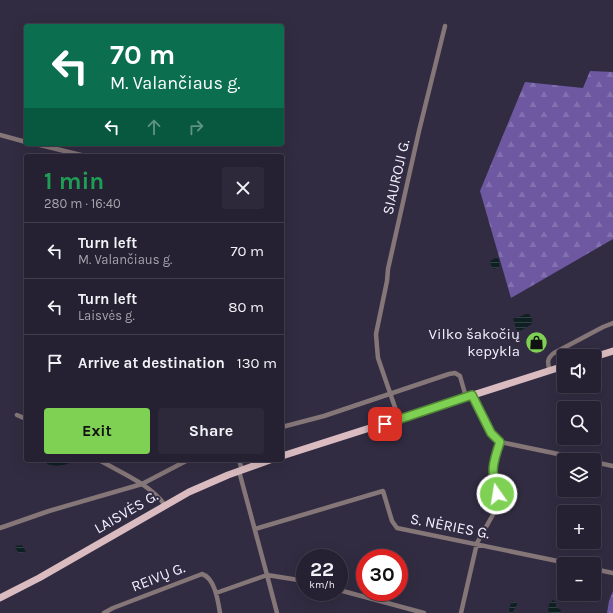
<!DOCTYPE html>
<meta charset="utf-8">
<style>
:root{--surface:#262132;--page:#2e293a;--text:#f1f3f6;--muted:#a4a3ac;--line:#423e4d;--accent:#7ed153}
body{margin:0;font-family:Karla,sans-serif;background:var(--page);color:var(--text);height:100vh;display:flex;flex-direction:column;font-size:15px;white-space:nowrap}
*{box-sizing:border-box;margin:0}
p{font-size:13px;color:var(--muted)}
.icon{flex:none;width:22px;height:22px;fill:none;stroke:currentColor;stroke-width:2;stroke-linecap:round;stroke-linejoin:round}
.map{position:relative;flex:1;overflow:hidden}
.panel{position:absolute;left:24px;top:154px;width:260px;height:308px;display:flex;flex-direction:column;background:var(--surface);border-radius:4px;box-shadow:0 4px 16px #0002,0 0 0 1px var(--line)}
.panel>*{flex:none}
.hud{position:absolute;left:24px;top:24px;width:260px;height:122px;border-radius:4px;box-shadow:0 4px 16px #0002,0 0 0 1px var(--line);background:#0b6e4f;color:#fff;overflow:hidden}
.controls{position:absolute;left:557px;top:349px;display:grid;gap:8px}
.controls a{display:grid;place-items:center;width:44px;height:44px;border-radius:4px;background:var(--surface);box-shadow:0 4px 16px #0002,0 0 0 1px var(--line);font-size:20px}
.speed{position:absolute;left:296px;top:549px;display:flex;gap:8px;font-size:20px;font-weight:700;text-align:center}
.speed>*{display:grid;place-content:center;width:52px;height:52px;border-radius:50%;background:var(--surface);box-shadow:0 4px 16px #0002,0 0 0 1px var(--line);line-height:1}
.speed small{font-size:10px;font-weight:400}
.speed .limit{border:6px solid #d22;background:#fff;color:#111}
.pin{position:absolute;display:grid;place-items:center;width:34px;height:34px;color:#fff;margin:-17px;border-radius:8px;box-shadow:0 2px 6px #0006}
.me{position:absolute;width:44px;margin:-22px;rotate:347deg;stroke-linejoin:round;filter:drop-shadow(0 0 3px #0008)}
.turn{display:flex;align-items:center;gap:14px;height:84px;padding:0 20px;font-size:18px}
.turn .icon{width:52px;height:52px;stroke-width:2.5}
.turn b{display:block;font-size:28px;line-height:34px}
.lanes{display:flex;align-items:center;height:38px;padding:0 20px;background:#0003;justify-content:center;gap:20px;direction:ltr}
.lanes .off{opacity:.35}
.round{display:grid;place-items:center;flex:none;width:42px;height:42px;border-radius:4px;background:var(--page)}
.overview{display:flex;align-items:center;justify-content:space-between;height:68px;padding:0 20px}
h1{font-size:24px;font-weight:700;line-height:30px;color:#1e9e55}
.cta{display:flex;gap:8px;margin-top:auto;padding:8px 20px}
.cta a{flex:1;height:46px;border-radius:4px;background:var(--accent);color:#111;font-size:16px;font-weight:700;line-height:46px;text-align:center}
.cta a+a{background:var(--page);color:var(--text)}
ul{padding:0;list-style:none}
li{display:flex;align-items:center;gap:12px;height:56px;padding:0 20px;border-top:1px solid var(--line)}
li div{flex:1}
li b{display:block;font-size:15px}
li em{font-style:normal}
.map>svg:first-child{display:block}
</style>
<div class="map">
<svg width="613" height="613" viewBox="0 0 613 613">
<defs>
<pattern id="forest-firs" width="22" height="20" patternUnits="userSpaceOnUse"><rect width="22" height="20" fill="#6d58a1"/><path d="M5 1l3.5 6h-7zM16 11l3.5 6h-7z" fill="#8270af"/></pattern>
<pattern id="water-rules" width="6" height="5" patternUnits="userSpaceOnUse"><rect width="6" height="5" fill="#0f2022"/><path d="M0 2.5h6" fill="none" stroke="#324143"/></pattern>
</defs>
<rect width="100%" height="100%" fill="#322c42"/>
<path fill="url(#forest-firs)" d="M590 71 613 72V239L511 298 480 191 525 82 583 88Z
M613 591V613H607L609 601Z"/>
<path fill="url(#water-rules)" d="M497 257 500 262 499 267 494 269 491 265 490 261Z
M526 314H529L532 319V324L522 330 517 331 513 319Z
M47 460H73C69 466 54 467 47 464Z
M22 545 26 552 19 553 16 549 15 546Z
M553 600 556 602V607L561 610 560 613H552L548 611 549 604Z
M512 601 517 603V605L512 613 509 611 510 606Z"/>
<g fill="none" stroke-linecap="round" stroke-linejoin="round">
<path stroke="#857678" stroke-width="4.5" d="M0 135 26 142
M36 144 85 156
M550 371C547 363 547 358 554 353L603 327 613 323
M472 395C478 409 487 435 500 442L587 460
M17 415 26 419
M399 419 378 358 377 347 376 334 387 281 388 269 419 131 445 26
M282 427 324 416 449 374 455 373 460 376 466 397
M99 460C122 473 149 484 165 505
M239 460 242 470
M594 462 613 466
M239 471 267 575 305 581
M0 528 49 511 142 484 188 460
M255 529 383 491 392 521 397 528 572 564
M594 569 613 573
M339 590 424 613
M216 593 267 575 277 613
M104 613 113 608 202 574C215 578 218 601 220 613
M461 613 477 543 495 511 497 494 492 474 496 454 500 442"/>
<path stroke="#dabcc0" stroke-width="7" d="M594 357 613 351
M282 456 564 366
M0 598 39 578 189 492 228 475 270 460"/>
</g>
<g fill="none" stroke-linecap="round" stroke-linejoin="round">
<defs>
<path id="route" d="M385 424 472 395 491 433 500 442C492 465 491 471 497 494"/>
</defs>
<use href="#route" stroke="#528836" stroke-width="10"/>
<use href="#route" stroke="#7ed153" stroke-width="7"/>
</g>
<defs>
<symbol id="shop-disc" viewBox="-11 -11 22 22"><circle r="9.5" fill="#7ed153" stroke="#322c42"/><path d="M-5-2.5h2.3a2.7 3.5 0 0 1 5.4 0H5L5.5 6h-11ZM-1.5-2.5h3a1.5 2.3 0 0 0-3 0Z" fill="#111"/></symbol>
</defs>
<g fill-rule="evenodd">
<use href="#shop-disc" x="524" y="330" width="25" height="25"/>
</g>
<g text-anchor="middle" stroke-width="4" stroke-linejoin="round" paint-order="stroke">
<g font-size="15" fill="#f3f0fe" stroke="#322c42">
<text transform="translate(396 177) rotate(-77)" y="5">SIAUROJI G.</text>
<text transform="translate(126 512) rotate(-30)" y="5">LAISVĖS G.</text>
<text transform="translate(450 526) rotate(11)" y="5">S. NĖRIES G.</text>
<text transform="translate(158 577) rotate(-21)" y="5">REIVŲ G.</text>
</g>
<g font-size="15" fill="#f3f0fe" stroke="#322c42" text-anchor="end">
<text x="520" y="339">Vilko šakočių<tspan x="520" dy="17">kepykla</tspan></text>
</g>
</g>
</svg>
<div class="controls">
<a><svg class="icon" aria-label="sound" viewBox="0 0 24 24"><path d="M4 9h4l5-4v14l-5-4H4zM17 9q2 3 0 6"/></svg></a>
<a><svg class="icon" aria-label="search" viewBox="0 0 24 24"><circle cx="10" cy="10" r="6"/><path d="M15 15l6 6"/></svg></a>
<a><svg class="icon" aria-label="layers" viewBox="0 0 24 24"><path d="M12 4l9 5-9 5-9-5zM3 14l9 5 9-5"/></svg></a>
<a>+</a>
<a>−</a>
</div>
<div class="speed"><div>22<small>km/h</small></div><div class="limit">30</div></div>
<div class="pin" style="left:385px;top:424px;background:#d93025"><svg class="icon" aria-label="arrive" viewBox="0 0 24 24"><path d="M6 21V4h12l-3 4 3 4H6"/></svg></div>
<svg class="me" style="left:497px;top:494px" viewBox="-20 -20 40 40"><circle r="17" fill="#7ed153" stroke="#fff" stroke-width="3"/><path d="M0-11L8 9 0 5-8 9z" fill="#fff"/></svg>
<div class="hud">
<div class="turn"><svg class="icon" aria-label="left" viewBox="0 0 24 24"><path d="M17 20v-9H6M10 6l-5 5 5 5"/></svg><div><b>70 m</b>M. Valančiaus g.</div></div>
<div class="lanes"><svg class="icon" aria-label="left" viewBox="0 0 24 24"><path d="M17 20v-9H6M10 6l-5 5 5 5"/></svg><svg class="icon off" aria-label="ahead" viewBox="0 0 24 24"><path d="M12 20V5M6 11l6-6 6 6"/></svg><svg class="icon off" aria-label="right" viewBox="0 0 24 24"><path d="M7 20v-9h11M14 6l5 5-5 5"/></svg></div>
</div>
<section class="panel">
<div class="overview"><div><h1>1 min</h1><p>280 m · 16:40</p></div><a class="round"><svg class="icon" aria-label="close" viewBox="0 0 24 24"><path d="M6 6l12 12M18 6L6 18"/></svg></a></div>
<ul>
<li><svg class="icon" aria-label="left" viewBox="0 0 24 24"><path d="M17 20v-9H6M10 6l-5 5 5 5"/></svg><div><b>Turn left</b><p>M. Valančiaus g.</p></div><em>70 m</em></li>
<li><svg class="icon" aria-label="left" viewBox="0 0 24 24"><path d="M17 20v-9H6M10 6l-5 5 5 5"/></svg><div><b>Turn left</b><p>Laisvės g.</p></div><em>80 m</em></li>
<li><svg class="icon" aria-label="arrive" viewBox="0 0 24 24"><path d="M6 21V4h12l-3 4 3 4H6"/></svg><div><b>Arrive at destination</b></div><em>130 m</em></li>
</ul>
<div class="cta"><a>Exit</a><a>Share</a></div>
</section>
</div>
